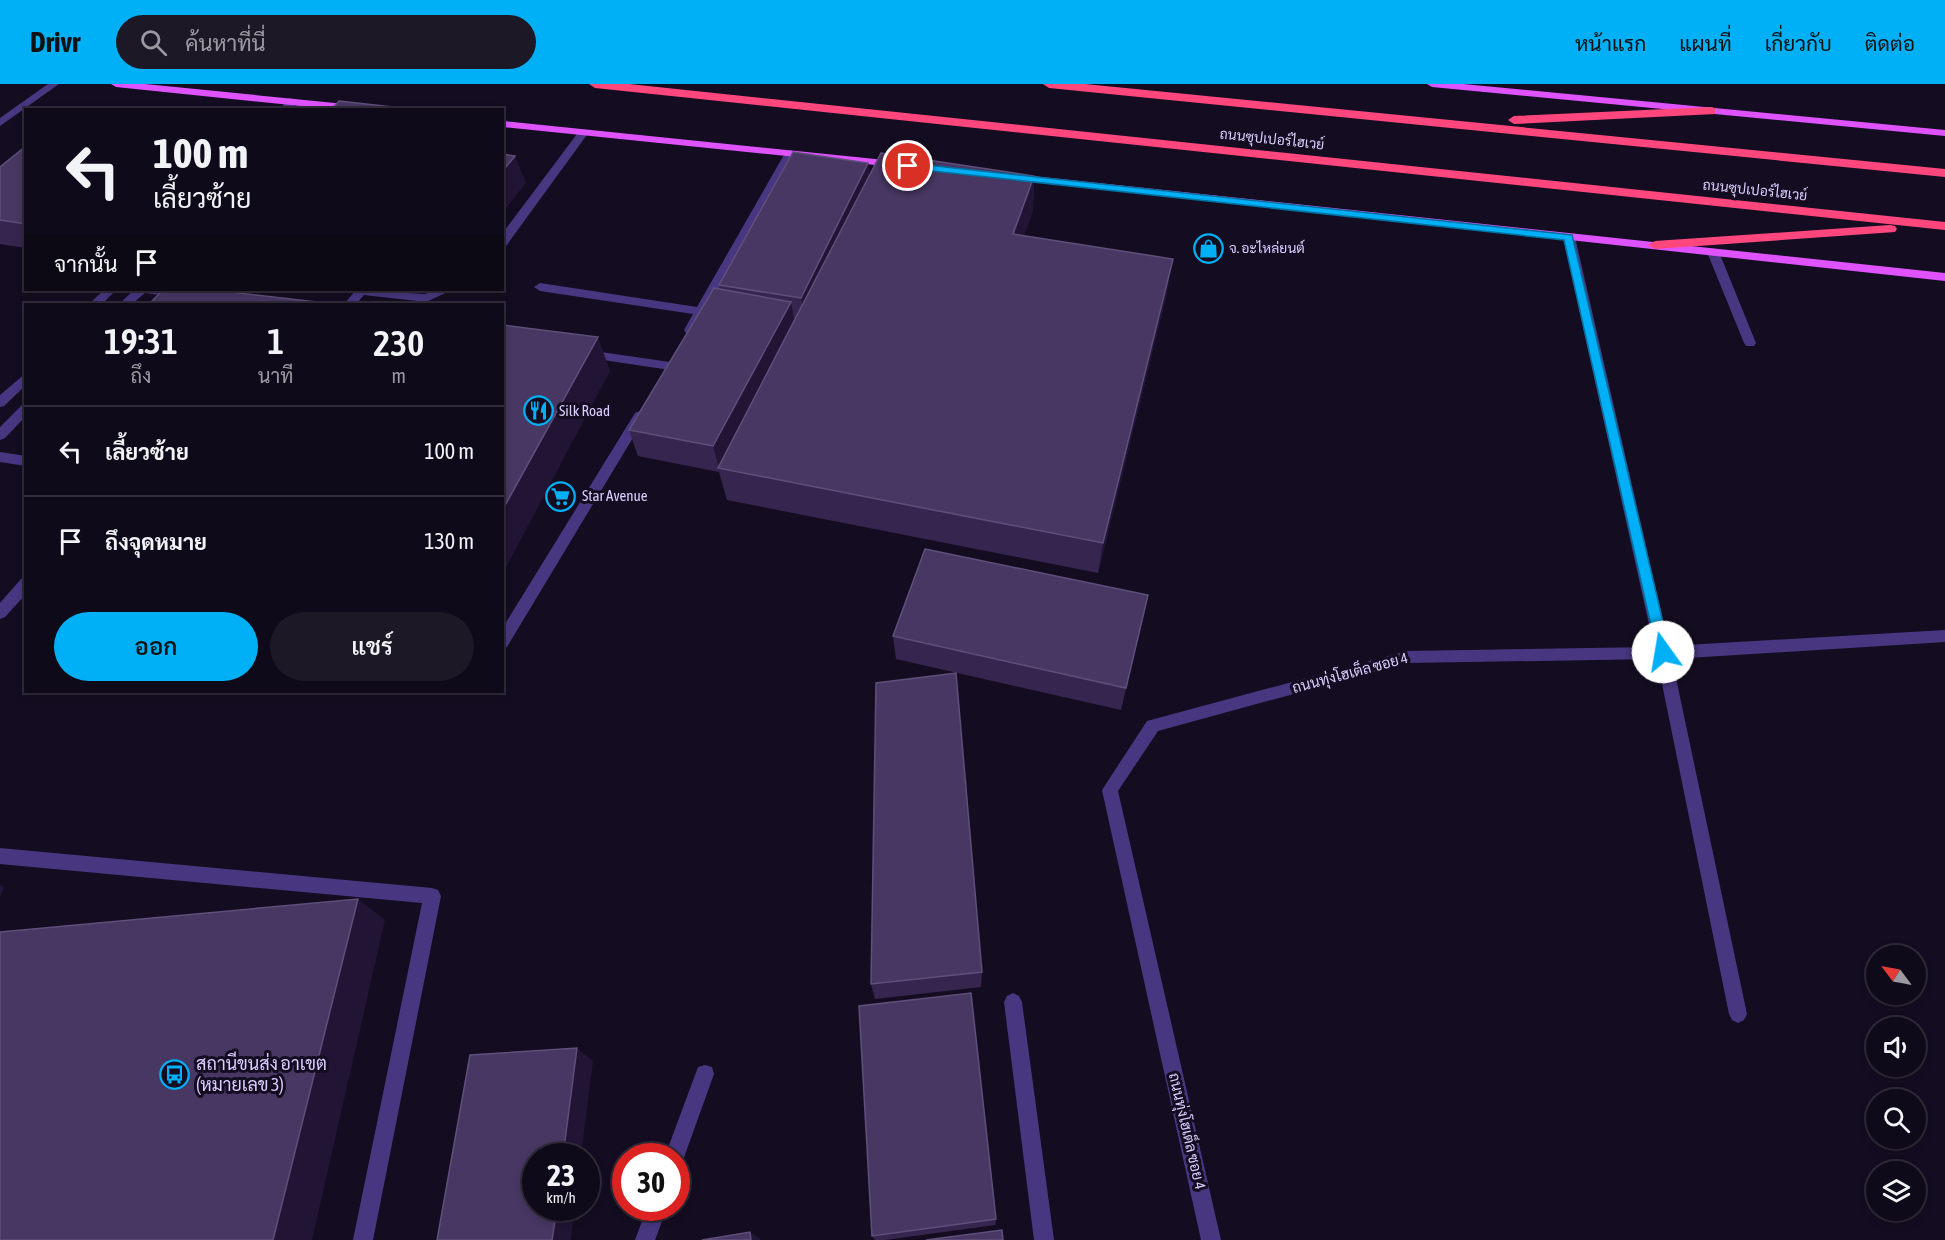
<!DOCTYPE html>
<html lang="th">
<meta charset="utf-8">
<style>
:root{--surface:#0f0a19;--page:#1d1826;--text:#f1f3f6;--muted:#9b9aa2;--line:#2f2b38;--accent:#00b0f7}
body{margin:0;font-family:"Asap Condensed",Sarabun,sans-serif;background:var(--page);color:var(--text);height:100vh;display:flex;flex-direction:column;font-size:22px;white-space:nowrap}
*{box-sizing:border-box;margin:0}
p{font-size:20px;color:var(--muted)}
.icon{flex:none;width:33px;height:33px;fill:none;stroke:currentColor;stroke-width:2;stroke-linecap:round;stroke-linejoin:round}
.map{position:relative;flex:1;overflow:hidden}
.side{position:absolute;left:24px;top:219px;width:480px;height:390px;display:flex;flex-direction:column;background:var(--surface);border-radius:0px;box-shadow:0 3px 9px #0003,0 0 0 2px var(--line)}
.side>*{flex:none}
.guide{position:absolute;left:24px;top:24px;width:480px;height:183px;border-radius:0px;box-shadow:0 3px 9px #0003,0 0 0 2px var(--line);background:#0f0a19;color:var(--text);overflow:hidden}
.needle{width:39px;rotate:302deg}
.tools{position:absolute;left:1866px;top:861px;display:grid;gap:12px}
.tools a{display:grid;place-items:center;width:60px;height:60px;border-radius:50%;background:var(--surface);box-shadow:0 3px 9px #0003,0 0 0 2px var(--line);font-size:30px}
.speed{position:absolute;left:522px;top:1059px;display:flex;gap:12px;font-size:30px;font-weight:700;text-align:center}
.speed>*{display:grid;place-content:center;width:78px;height:78px;border-radius:50%;background:var(--surface);box-shadow:0 3px 9px #0003,0 0 0 2px var(--line);line-height:1}
.speed small{font-size:15px;font-weight:400}
.speed .limit{border:9px solid #d22;background:#fff;color:#111}
.pin{position:absolute;display:grid;place-items:center;width:51px;height:51px;color:#fff;margin:-26px;border:3px solid #fff;border-radius:50%;box-shadow:0 2px 6px #0007}
.me{position:absolute;width:66px;margin:-33px;rotate:347deg;stroke-linejoin:round;filter:drop-shadow(0 0 4px #0008)}
.turn{display:flex;align-items:center;gap:21px;height:126px;padding:0 30px;font-size:27px}
.turn .icon{width:78px;height:78px;stroke-width:2.5}
.turn b{display:block;font-size:42px;line-height:51px}
.then{display:flex;align-items:center;height:57px;padding:0 30px;background:#0003;gap:12px;font-size:22px}
.eta{display:flex;justify-content:space-evenly;align-items:center;height:102px;text-align:center}
.eta b{font-size:36px;font-weight:600;line-height:42px}
.cta{display:flex;gap:12px;margin-top:auto;padding:12px 30px}
.cta a{flex:1;height:69px;border-radius:36px;background:var(--accent);color:#111;font-size:24px;font-weight:600;line-height:69px;text-align:center}
.cta a+a{background:var(--page);color:var(--text)}
ul{padding:0;list-style:none}
li{display:flex;align-items:center;gap:18px;height:90px;padding:0 30px;border-top:2px solid var(--line)}
li div{flex:1}
li b{display:block;font-size:22px}
li em{font-style:normal}
header{display:flex;align-items:center;gap:36px;box-sizing:border-box;height:84px;padding:0 30px;background:var(--accent);color:#111}
header strong{font-size:28px}
nav{display:flex;gap:33px;margin-inline-start:auto;font-size:21px}
.search{width:420px;height:54px;background:var(--page);display:flex;align-items:center;gap:15px;box-sizing:border-box;padding:0 21px;border-radius:33px;color:var(--muted);font-size:22px}
.map>svg:first-child{display:block}
</style>
<header>
<strong>Drivr</strong>
<div class="search"><svg class="icon" aria-label="search" viewBox="0 0 24 24"><circle cx="10" cy="10" r="6"/><path d="M15 15l6 6"/></svg>ค้นหาที่นี่</div>
<nav><a>หน้าแรก</a><a>แผนที่</a><a>เกี่ยวกับ</a><a>ติดต่อ</a></nav>
</header>
<div class="map">
<svg width="1945" height="1156" viewBox="0 0 1945 1156">
<rect width="100%" height="100%" fill="#140d21"/>
<g fill="none" stroke-linecap="round" stroke-linejoin="round">
<path fill="#483780" fill-rule="evenodd" d="M48 0H59L0 42V34Z
M289 14 298 16 290 26H279Z
M584 45 589 48 506 162H502V150L580 46Z
M790 66 795 69 694 249H686L684 246 693 230 540 207 534 203 540 199 697 223 785 69Z
M1569 149 1575 153 1669 562 1945 546V558L1672 575 1747 930 1744 936 1738 939 1732 936 1729 930 1657 575 1407 579 1158 647 1118 707 1221 1156H1201L1102 706 1147 637 1407 567 1654 563 1563 153Z
M1713 164 1719 168 1756 259 1754 262H1746L1744 259 1707 168Z
M104 206H116L102 220H89Z
M134 206 183 207 185 210 179 214 145 209 132 220H119Z
M356 206 425 210 436 206H452L426 218 364 211 356 220H344Z
M587 266 670 278 676 282 670 286 583 273 581 270Z
M26 289V301L4 322 0 323V311Z
M26 320V332L5 354 0 356V343L22 321Z
M640 327 646 332 507 563 502 565V545L635 329Z
M0 368 26 372V382L0 378Z
M26 493V510L5 533 0 535V519L21 495Z
M0 764 432 804 438 806 441 812 373 1156H353L422 819 0 780Z
M1013 909 1019 912 1022 918 1054 1156H1034L1004 918 1007 912Z
M705 981 712 983 714 990 682 1079 676 1081V1072H665L698 983Z
M647 1124H667L655 1156H635Z"/>
<path fill="#df53ff" fill-rule="evenodd" d="M111 0H145L375 23 380 26H340L116 3Z
M1427 0H1463L1945 46V52L1432 3Z
M502 37 895 77 900 80 895 83 502 43Z
M1014 90 1945 189V197L1010 95V91Z"/>
<path fill="#ff477d" fill-rule="evenodd" d="M589 0H629L1945 138V146L595 4Z
M1043 0H1085L1945 85V93L1049 4Z
M1711 23 1715 24V30L1514 40 1508 36 1514 32Z
M1890 141 1895 142 1897 145 1895 148 1655 165 1648 161 1655 157Z"/>
</g>
<path fill="#36264f" d="M26 62V164L0 160V83Z
M868 79 869 92H1034L1033 126 1024 151 1167 209 1098 489 727 416 719 388 638 372 629 346 720 205 719 201Z
M1148 511 1121 626 896 575 893 552Z
M982 888 981 903 875 915 871 900Z
M996 1135 995 1141 885 1156H875L872 1152Z"/>
<path fill="#211435" d="M515 72 526 99 502 129V88Z
M868 79 870 106 805 241 801 214Z
M1034 92 1033 126 1012 184 1013 150Z
M1173 175 1167 209 1098 489 1103 459Z
M791 218 796 245 719 384 713 362Z
M598 253 610 287 502 491V427Z
M0 801 4 803 0 814Z
M358 815 385 836 312 1156H273Z
M577 964 593 977 581 1072H563Z
M557 1124H575L571 1156H552Z
M750 1148 760 1154V1156H751Z"/>
<path fill="#473762" stroke="#5f4f7b" stroke-width="1.5" d="M339 17 420 26H331Z
M26 62V140L0 136V83Z
M793 68 868 79 801 214 719 201Z
M881 69 1034 92 1013 150 1173 175 1103 459 718 384Z
M502 70 515 72 502 88Z
M714 204 791 218 713 362 629 346Z
M163 206H213L334 220H149Z
M502 241 598 253 502 427Z
M925 465 1148 511 1126 604 893 552Z
M956 589 982 888 871 900 876 599Z
M358 815 273 1156H0V848Z
M971 909 996 1135 872 1152 859 922Z
M577 964 563 1072H536V1124H557L552 1156H437L470 971Z
M1002 1146 1003 1156H926Z
M750 1148 751 1156H702Z"/>
<path fill="#00b0f7" stroke="#0072a1" stroke-width="1.5" d="M908 79 1572 151 1670 568 1668 573H1659L1657 568 1564 156 905 84V80Z"/>
<defs>
<symbol id="shop-ring" viewBox="-11 -11 22 22"><circle r="9.5" fill="#140d21" stroke="#00b0f7" stroke-width="1.5"/><path d="M-5-2.5h2.3a2.7 3.5 0 0 1 5.4 0H5L5.5 6h-11ZM-1.5-2.5h3a1.5 2.3 0 0 0-3 0Z" fill="#00b0f7"/></symbol>
<symbol id="restaurant-ring" viewBox="-11 -11 22 22"><circle r="9.5" fill="#140d21" stroke="#00b0f7" stroke-width="1.5"/><path d="M-5-6h1v4h1v-4h1v4h1v-4h1v5L-1.5 .5V6h-2V.5L-5-1ZM5-6V6H3V1.5H1.5Q1.5-4 5-6Z" fill="#00b0f7"/></symbol>
<symbol id="supermarket-ring" viewBox="-11 -11 22 22"><circle r="9.5" fill="#140d21" stroke="#00b0f7" stroke-width="1.5"/><path d="M-6-5.5h2.5l.6 2H6L4.5 2H-2.5L-4.4-4H-6ZM-1.5 3.2a1.3 1.3 0 1 0 .1 0ZM3 3.2a1.3 1.3 0 1 0 .1 0Z" fill="#00b0f7"/></symbol>
<symbol id="bus-ring" viewBox="-11 -11 22 22"><circle r="9.5" fill="#140d21" stroke="#00b0f7" stroke-width="1.5"/><path d="M-5-6H5V4H4V6H2V4H-2V6H-4V4H-5ZM-3.5-4V0h7V-4ZM-3.5 1.2v1.5H-2V1.2ZM2 1.2v1.5H3.5V1.2Z" fill="#00b0f7"/></symbol>
</defs>
<g fill-rule="evenodd">
<use href="#shop-ring" x="1192" y="148" width="33" height="33"/>
<use href="#restaurant-ring" x="522" y="310" width="33" height="33"/>
<use href="#supermarket-ring" x="544" y="396" width="33" height="33"/>
<use href="#bus-ring" x="158" y="974" width="33" height="33"/>
</g>
<g text-anchor="middle" stroke-width="6" stroke-linejoin="round" paint-order="stroke">
<g font-size="14" fill="#dcccff" stroke="#140d21">
<text transform="translate(1272 55) rotate(6)" y="5">ถนนซุปเปอร์ไฮเวย์</text>
<text transform="translate(1755 106) rotate(6)" y="5">ถนนซุปเปอร์ไฮเวย์</text>
</g>
<g font-size="14" fill="#dcccff" stroke="#140d21" text-anchor="start">
<text x="1229" y="169">จ. อะไหล่ยนต์</text>
</g>
<g font-size="15" fill="#dcccff" stroke="#140d21" text-anchor="start">
<text x="559" y="332">Silk Road</text>
<text x="582" y="417">Star Avenue</text>
</g>
<g font-size="15" fill="#dcccff" stroke="#140d21">
<text transform="translate(1350 589) rotate(-15)" y="5">ถนนทุ่งโฮเต็ล ซอย 4</text>
<text transform="translate(1187 1047) rotate(77)" y="5">ถนนทุ่งโฮเต็ล ซอย 4</text>
</g>
<g font-size="18" fill="#dcccff" stroke="#140d21" text-anchor="start">
<text x="196" y="986">สถานีขนส่ง อาเขต<tspan x="196" dy="21">(หมายเลข 3)</tspan></text>
</g>
</g>
</svg>
<div class="tools">
<a><svg class="needle" viewBox="-14 -14 28 28"><path d="M0-13l5 13h-10z" fill="#e53935"/><path d="M0 13l5-13h-10z" fill="#9b9aa2"/></svg></a>
<a><svg class="icon" aria-label="sound" viewBox="0 0 24 24"><path d="M4 9h4l5-4v14l-5-4H4zM17 9q2 3 0 6"/></svg></a>
<a><svg class="icon" aria-label="search" viewBox="0 0 24 24"><circle cx="10" cy="10" r="6"/><path d="M15 15l6 6"/></svg></a>
<a><svg class="icon" aria-label="layers" viewBox="0 0 24 24"><path d="M12 4l9 5-9 5-9-5zM3 14l9 5 9-5"/></svg></a>
</div>
<div class="speed"><div>23<small>km/h</small></div><div class="limit">30</div></div>
<div class="pin" style="left:908px;top:82px;background:#d93025"><svg class="icon" aria-label="arrive" viewBox="0 0 24 24"><path d="M6 21V4h12l-3 4 3 4H6"/></svg></div>
<svg class="me" style="left:1663px;top:568px" viewBox="-20 -20 40 40"><circle r="19" fill="#fff"/><path d="M0-13L10 11 0 6-10 11z" fill="#00b0f7"/></svg>
<div class="guide">
<div class="turn"><svg class="icon" aria-label="left" viewBox="0 0 24 24"><path d="M17 20v-9H6M10 6l-5 5 5 5"/></svg><div><b>100 m</b>เลี้ยวซ้าย</div></div>
<div class="then">จากนั้น<svg class="icon" aria-label="arrive" viewBox="0 0 24 24"><path d="M6 21V4h12l-3 4 3 4H6"/></svg></div>
</div>
<section class="side">
<div class="eta">
<div><b>19:31</b><p>ถึง</p></div>
<div><b>1</b><p>นาที</p></div>
<div><b>230</b><p>m</p></div>
</div>
<ul>
<li><svg class="icon" aria-label="left" viewBox="0 0 24 24"><path d="M17 20v-9H6M10 6l-5 5 5 5"/></svg><div><b>เลี้ยวซ้าย</b></div><em>100 m</em></li>
<li><svg class="icon" aria-label="arrive" viewBox="0 0 24 24"><path d="M6 21V4h12l-3 4 3 4H6"/></svg><div><b>ถึงจุดหมาย</b></div><em>130 m</em></li>
</ul>
<div class="cta"><a>ออก</a><a>แชร์</a></div>
</section>
</div>
